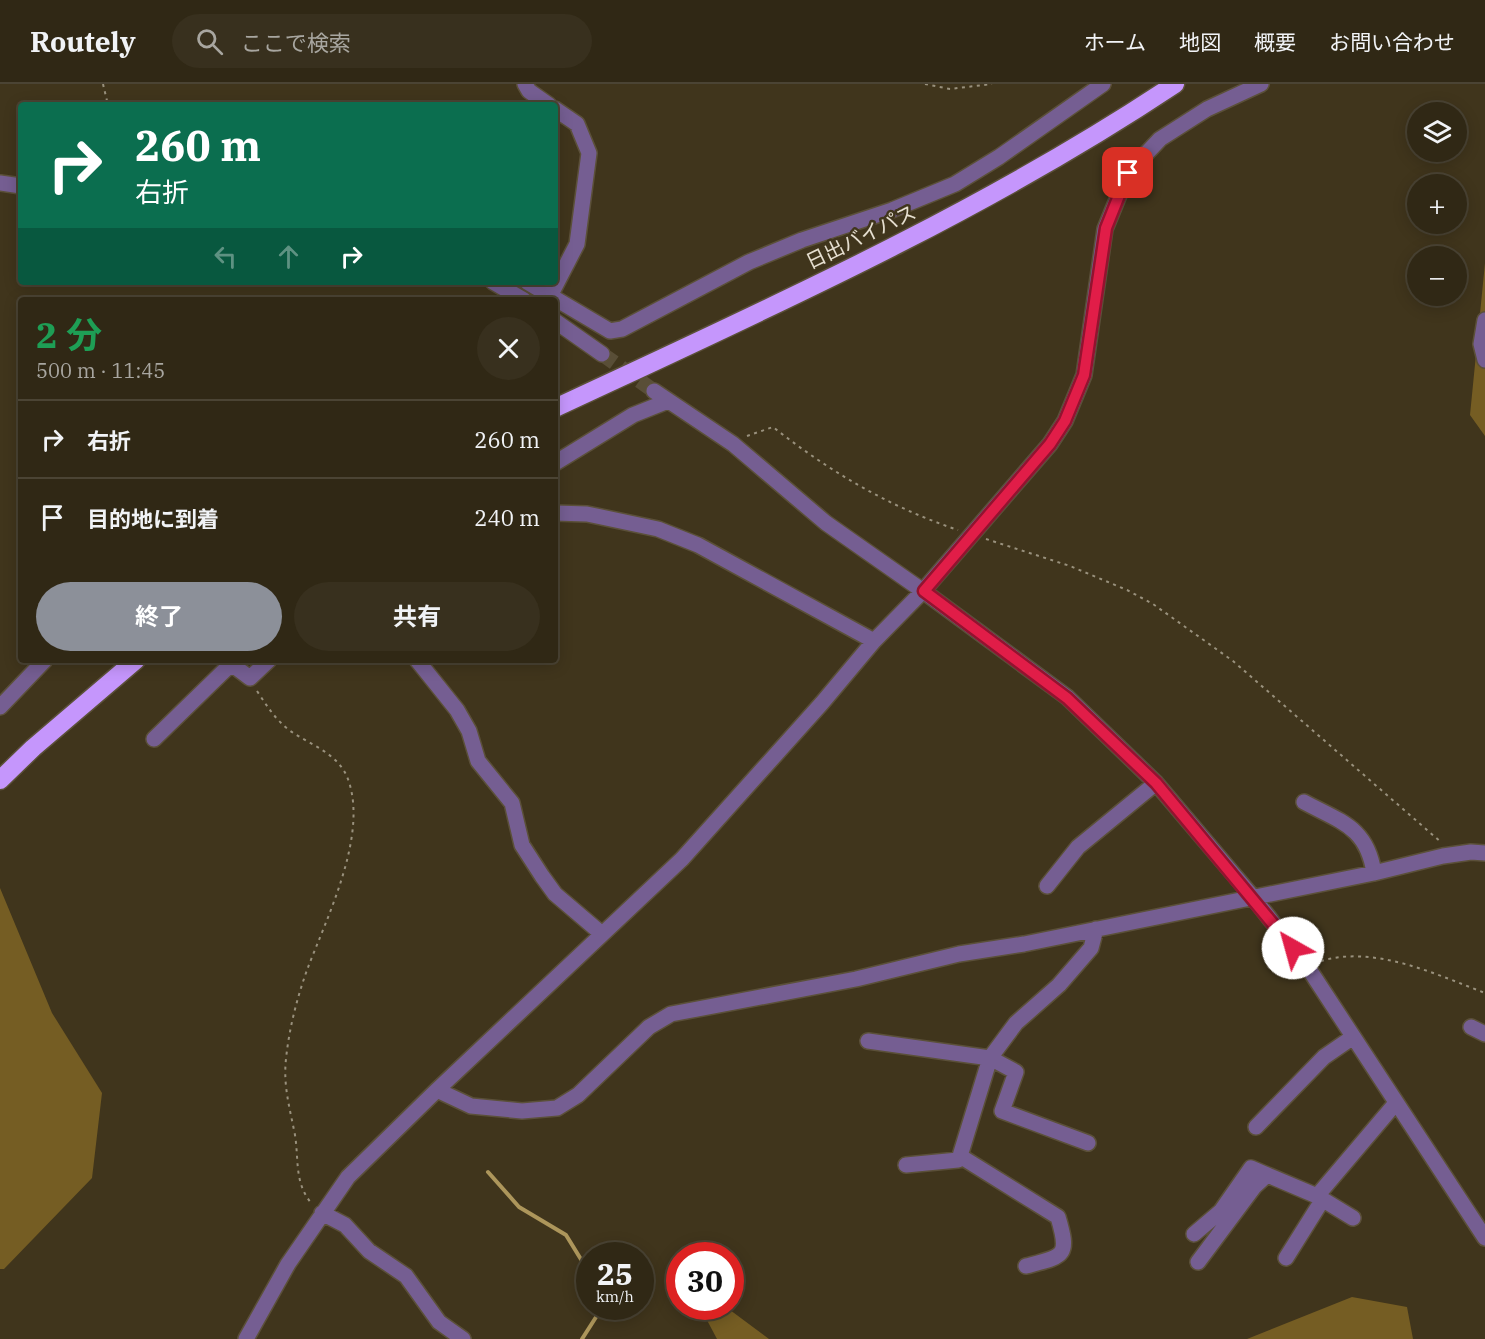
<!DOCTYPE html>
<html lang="ja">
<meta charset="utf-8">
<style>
:root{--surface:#302815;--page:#38301e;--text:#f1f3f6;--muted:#a8a6a0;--line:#4b4434;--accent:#8c9099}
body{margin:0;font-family:"IBM Plex Serif","Noto Sans JP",serif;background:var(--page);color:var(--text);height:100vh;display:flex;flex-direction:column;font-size:22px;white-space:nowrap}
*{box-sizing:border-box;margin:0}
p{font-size:20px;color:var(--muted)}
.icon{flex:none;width:33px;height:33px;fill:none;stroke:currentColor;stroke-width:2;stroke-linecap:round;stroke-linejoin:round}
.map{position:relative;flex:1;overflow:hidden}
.drawer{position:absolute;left:18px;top:213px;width:540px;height:366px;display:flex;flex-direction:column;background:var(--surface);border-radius:6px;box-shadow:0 3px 15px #0003,0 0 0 2px var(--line)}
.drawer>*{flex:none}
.top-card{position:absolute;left:18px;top:18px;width:540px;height:183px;border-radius:6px;box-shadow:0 3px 15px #0003,0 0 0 2px var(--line);background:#0b6e4f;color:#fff;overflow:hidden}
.controls{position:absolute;left:1407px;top:18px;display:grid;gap:12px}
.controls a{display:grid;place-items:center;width:60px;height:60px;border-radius:50%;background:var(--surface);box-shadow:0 3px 15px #0003,0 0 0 2px var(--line);font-size:30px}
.speed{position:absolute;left:576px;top:1158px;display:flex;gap:12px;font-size:30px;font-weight:700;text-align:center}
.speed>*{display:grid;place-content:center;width:78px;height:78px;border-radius:50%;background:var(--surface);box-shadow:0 3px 15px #0003,0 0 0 2px var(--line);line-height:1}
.speed small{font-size:15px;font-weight:400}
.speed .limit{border:9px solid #d22;background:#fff;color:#111}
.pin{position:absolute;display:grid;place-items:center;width:51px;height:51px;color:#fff;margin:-26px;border-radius:12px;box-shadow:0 3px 9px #0006}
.me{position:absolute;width:66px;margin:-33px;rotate:322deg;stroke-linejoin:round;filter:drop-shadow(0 0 4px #0008)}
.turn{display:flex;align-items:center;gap:21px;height:126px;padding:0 18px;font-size:27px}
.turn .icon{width:78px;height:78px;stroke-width:2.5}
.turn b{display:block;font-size:42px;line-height:51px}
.lanes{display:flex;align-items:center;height:57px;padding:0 18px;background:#0003;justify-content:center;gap:30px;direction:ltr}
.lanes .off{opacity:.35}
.round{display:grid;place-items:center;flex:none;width:63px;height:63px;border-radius:32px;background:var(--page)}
.headline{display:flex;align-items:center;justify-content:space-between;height:102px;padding:0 18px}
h1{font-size:36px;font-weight:700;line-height:45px;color:#1e9e55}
.primary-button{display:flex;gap:12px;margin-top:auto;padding:12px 18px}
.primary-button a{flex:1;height:69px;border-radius:36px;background:var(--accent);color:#fff;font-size:24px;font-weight:700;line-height:69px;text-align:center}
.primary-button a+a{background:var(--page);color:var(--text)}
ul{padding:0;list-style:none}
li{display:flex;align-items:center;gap:18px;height:78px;padding:0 18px;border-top:2px solid var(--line)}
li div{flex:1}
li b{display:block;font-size:22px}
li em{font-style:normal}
header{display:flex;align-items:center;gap:36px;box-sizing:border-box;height:84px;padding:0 30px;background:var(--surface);border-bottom:2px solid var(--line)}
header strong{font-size:28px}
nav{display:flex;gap:33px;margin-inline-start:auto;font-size:21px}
.search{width:420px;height:54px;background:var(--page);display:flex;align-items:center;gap:15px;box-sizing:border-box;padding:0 21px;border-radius:33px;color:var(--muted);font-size:22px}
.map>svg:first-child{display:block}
</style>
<header>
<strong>Routely</strong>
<div class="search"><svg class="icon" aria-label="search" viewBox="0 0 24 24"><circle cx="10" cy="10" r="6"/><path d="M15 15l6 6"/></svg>ここで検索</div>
<nav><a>ホーム</a><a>地図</a><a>概要</a><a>お問い合わせ</a></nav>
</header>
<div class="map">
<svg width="1485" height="1255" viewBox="0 0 1485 1255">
<rect width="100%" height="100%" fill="#40351c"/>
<path fill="#755d23" d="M1485 179V352L1470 331Z
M0 804 52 929 102 1009 92 1094 4 1185H0Z
M1352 1213 1407 1223 1413 1255H1247Z
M700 1223H726L769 1255H717Z"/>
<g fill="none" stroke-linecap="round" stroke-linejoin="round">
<path stroke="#ad965b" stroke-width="4" d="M488 1088 519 1123 566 1151 590 1190
M582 1255 598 1230 599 1222"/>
<path stroke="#594e37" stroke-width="15" stroke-dasharray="15 8" stroke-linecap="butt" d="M602 270 654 307"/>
<defs>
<path id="minor" d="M525 0 529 7 549 21
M0 99 21 102
M493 198 524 216
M527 198 610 247 622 245 749 178 802 156 892 126 955 100 999 73 1103 0
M548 216 577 160 589 69 577 40 555 25
M1485 236 1481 260 1485 276
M555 237 602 270
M654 307 733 360 826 439 923 507 1067 613 1156 699 1252 812 1307 882 1485 1154
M555 379 633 331 668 317
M555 429 587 430 658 445 698 461 874 557
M417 576 457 626 469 647 478 677 512 719 522 761 542 792 555 810 602 850
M0 623 45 576
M154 655 227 584 234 582 250 594 269 576
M1304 718C1341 738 1367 743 1374 789
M1047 802 1078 763 1156 699
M1471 943 1485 950
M868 957 990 974 960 1072 1058 1133C1070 1173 1064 1172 1026 1182
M437 1006 471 1022 522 1027 557 1024 578 1011 649 943 671 930 856 895 959 870 1024 860 1374 789 1443 772 1471 768 1485 769
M1256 1043 1324 973 1353 953
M1088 1059 1002 1027 1016 988 990 974 1016 939 1059 901 1091 864 1096 845
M906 1081 958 1076 960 1072
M1317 1112 1353 1134
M322 1129 345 1141 369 1167 406 1192 439 1238 463 1255
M1194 1150 1221 1127 1251 1084 1317 1112 1395 1020
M1286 1174 1323 1115
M1198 1178 1254 1103 1267 1091
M246 1255 288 1180 348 1093 437 1006 682 775 822 619 874 557 923 507 1050 360 1065 337 1084 291 1105 145 1128 89 1160 55 1207 25 1261 0"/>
<path id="highway" d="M555 324C767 225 980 130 1175 0
M0 696 33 664 136 576"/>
</defs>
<use href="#minor" stroke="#5b5039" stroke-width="18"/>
<use href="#highway" stroke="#5b5039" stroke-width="21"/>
<path stroke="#99917d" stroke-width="2" stroke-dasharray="3 4.5" stroke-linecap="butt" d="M103 0 108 21
M925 0 950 5 992 0
M747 352 773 343C829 387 889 423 958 446
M986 455 1070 482 1127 506 1153 520 1233 577 1442 759
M257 607C267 622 275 635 289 646 311 662 340 669 349 698 367 754 327 833 307 886 297 914 289 945 286 975 283 1002 290 1025 295 1051 299 1076 294 1099 312 1120
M1321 877C1375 861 1435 890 1485 909"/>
<use href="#minor" stroke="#755e92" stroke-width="15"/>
<use href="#highway" stroke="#c596fc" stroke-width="18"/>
</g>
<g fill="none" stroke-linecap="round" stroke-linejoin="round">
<defs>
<path id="route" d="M1128 89 1106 144 1084 291 1065 337 1050 360 924 507 1067 614 1156 699 1293 864"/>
</defs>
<use href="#route" stroke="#92132f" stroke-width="15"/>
<use href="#route" stroke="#e11d48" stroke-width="10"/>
</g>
<g text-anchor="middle" stroke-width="5" stroke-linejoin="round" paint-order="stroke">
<g font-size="20" fill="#e6dfd0" stroke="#40351c">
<text transform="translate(861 153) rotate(-26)" y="7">日出バイパス</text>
</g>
</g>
</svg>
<div class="controls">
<a><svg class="icon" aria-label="layers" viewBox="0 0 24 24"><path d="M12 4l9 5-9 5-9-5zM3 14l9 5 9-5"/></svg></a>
<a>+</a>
<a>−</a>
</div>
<div class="speed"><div>25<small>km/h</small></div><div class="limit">30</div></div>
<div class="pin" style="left:1128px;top:89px;background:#d93025"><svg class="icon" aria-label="arrive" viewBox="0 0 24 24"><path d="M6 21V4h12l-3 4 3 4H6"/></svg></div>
<svg class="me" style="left:1293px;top:864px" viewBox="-20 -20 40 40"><circle r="19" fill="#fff"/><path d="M0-13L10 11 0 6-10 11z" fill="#e11d48"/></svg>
<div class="top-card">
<div class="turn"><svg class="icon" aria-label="right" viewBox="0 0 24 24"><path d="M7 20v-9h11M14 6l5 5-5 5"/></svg><div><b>260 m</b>右折</div></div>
<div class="lanes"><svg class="icon off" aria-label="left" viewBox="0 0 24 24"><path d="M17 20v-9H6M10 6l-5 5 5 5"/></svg><svg class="icon off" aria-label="ahead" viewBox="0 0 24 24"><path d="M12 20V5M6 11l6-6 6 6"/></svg><svg class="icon" aria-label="right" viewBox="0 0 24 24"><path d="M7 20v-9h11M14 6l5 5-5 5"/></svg></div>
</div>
<section class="drawer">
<div class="headline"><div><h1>2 分</h1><p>500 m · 11:45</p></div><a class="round"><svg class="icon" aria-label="close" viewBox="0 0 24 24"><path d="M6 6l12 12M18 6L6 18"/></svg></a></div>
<ul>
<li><svg class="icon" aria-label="right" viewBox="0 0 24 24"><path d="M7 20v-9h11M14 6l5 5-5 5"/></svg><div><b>右折</b></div><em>260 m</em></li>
<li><svg class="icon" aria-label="arrive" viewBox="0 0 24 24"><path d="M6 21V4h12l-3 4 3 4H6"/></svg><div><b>目的地に到着</b></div><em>240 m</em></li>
</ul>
<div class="primary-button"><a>終了</a><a>共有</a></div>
</section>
</div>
